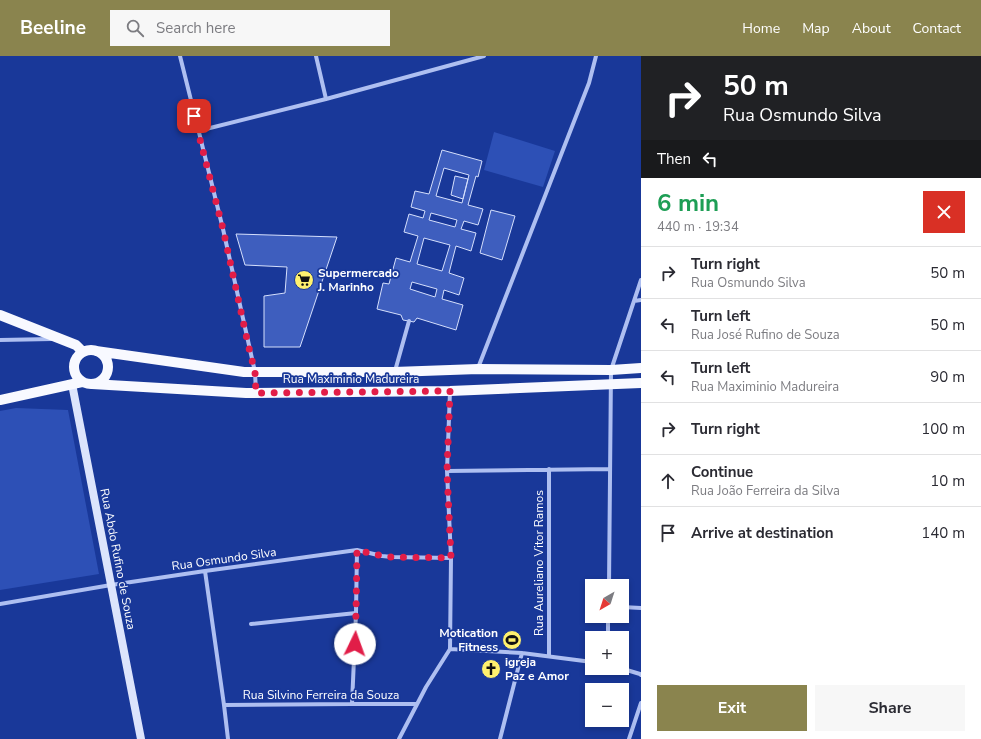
<!DOCTYPE html>
<meta charset="utf-8">
<style>
:root{--surface:#fff;--page:#f7f7f7;--text:#2b2b33;--muted:#7c7c81;--line:#e1e1e2;--accent:#8a844e}
body{margin:0;font-family:"Nunito Sans",sans-serif;background:var(--page);color:var(--text);height:100vh;display:flex;flex-direction:column;font-size:15px;white-space:nowrap}
*{box-sizing:border-box;margin:0}
p{font-size:13px;color:var(--muted)}
.icon{flex:none;width:22px;height:22px;fill:none;stroke:currentColor;stroke-width:2;stroke-linecap:round;stroke-linejoin:round}
.map{position:relative;flex:1;overflow:hidden}
.side{display:flex;flex-direction:column;background:var(--surface);width:340px}
.side>*{flex:none}
.guide{background:#202124;color:#fff;overflow:hidden}
.needle{width:26px;rotate:219deg}
.tools{position:absolute;left:585px;top:523px;display:grid;gap:8px}
.tools a{display:grid;place-items:center;width:44px;height:44px;border-radius:0px;background:var(--surface);box-shadow:0 2px 6px #0003;font-size:20px}
.pin{position:absolute;display:grid;place-items:center;width:34px;height:34px;color:#fff;margin:-17px;border-radius:8px;box-shadow:0 2px 6px #0006}
.me{position:absolute;width:44px;margin:-22px;rotate:3deg;stroke-linejoin:round;filter:drop-shadow(0 0 3px #0008)}
.turn{display:flex;align-items:center;gap:14px;height:84px;padding:0 16px;font-size:18px}
.turn .icon{width:52px;height:52px;stroke-width:2.5}
.turn b{display:block;font-size:28px;line-height:34px}
.then{display:flex;align-items:center;height:38px;padding:0 16px;background:#0003;gap:8px;font-size:15px}
.round{display:grid;place-items:center;flex:none;width:42px;height:42px;border-radius:0px;background:var(--page)}
.headline{display:flex;align-items:center;justify-content:space-between;height:68px;padding:0 16px}
h1{font-size:24px;font-weight:700;line-height:30px;color:#1e9e55}
.primary-button{display:flex;gap:8px;margin-top:auto;padding:8px 16px}
.primary-button a{flex:1;height:46px;border-radius:0px;background:var(--accent);color:#fff;font-size:16px;font-weight:700;line-height:46px;text-align:center}
.primary-button a+a{background:var(--page);color:var(--text)}
ul{padding:0;list-style:none}
li{display:flex;align-items:center;gap:12px;height:52px;padding:0 16px;border-top:1px solid var(--line)}
li div{flex:1}
li b{display:block;font-size:15px}
li em{font-style:normal}
header{display:flex;align-items:center;gap:24px;box-sizing:border-box;height:56px;padding:0 20px;background:var(--accent);color:#fff}
header strong{font-size:19px}
nav{display:flex;gap:22px;margin-inline-start:auto;font-size:14px}
.search{width:280px;height:36px;background:var(--page);display:flex;align-items:center;gap:10px;box-sizing:border-box;padding:0 14px;border-radius:0px;color:var(--muted);font-size:15px}
main{display:flex;flex:1;min-height:0}
.map>svg:first-child{display:block}
</style>
<header>
<strong>Beeline</strong>
<div class="search"><svg class="icon" aria-label="search" viewBox="0 0 24 24"><circle cx="10" cy="10" r="6"/><path d="M15 15l6 6"/></svg>Search here</div>
<nav><a>Home</a><a>Map</a><a>About</a><a>Contact</a></nav>
</header>
<main>
<div class="map">
<svg width="641" height="683" viewBox="0 0 641 683">
<rect width="100%" height="100%" fill="#193899"/>
<path fill="#2d50b6" d="M494 76 555 95 543 131 484 114Z
M16 352 68 354 99 518 0 534V355Z"/>
<path fill="#3e5ebe" stroke="#d5dffc" fill-rule="evenodd" d="M442 94 482 105 478 121 476 120 468 149 483 153 478 169 464 165 461 173 476 177 471 195 456 190 449 217 464 222 459 239 444 234 442 243 463 249 456 274 417 262 414 266 403 264 401 259 377 253 383 227 389 228 396 202 410 206 418 180 404 176 409 158 423 162 425 155 411 151 415 135 429 138ZM444 112 469 119 462 147 436 140ZM431 157 457 164 455 171 429 164ZM424 182 450 189 442 215 417 208ZM412 226 437 233 435 241 410 233Z
M455 120 468 123 463 143 451 139Z
M491 154 515 160 502 204 480 197Z
M236 178 337 181 300 291H264V240L285 237 287 211 245 209Z"/>
<g fill="none" stroke-linecap="round" stroke-linejoin="round">
<path stroke="#aebff1" stroke-width="4" d="M180 0 223 173 255 316 256 337
M316 0 326 43
M198 75 326 43 484 0
M634 245 641 244
M0 284 52 283
M478 312 589 27 596 0
M395 315 409 265
M549 413V600
M447 415 610 413
M205 515 224 649 228 683
M609 530 611 314 641 224
M0 548 111 529 205 515 357 494 382 500 392 501 451 502
M622 551 641 552
M251 568 356 557
M608 582V560
M450 593 522 597 592 606
M620 612 640 618 641 619
M352 648 356 557 357 494
M224 649 352 648H417
M399 683 426 631 450 593 451 502 447 415 450 335
M500 683 522 597
M629 683 641 647"/>
<path stroke="#dce4fc" stroke-width="8" d="M72 328 141 683"/>
<path stroke="#f8f9ff" stroke-width="10" d="M0 259 76 289 83 296
M74 311a17 17 0 1 1 34 0a17 17 0 1 1-34 0Z
M96 295 244 316H394L478 313 611 314 641 312
M92 328 246 337 450 335 641 327
M0 344 82 326"/>
</g>
<g fill="none" stroke-linecap="round" stroke-linejoin="round">
<path stroke="#e11d48" stroke-width="7" stroke-dasharray="0 12.6" d="M194 60 223 173 248 288 255 316 256 337 450 335 447 415 451 502 392 501 382 500 357 494 356 557 355 588"/>
</g>
<defs>
<symbol id="supermarket-disc" viewBox="-11 -11 22 22"><circle r="9.5" fill="#fff16e" stroke="#193899"/><path d="M-6-5.5h2.5l.6 2H6L4.5 2H-2.5L-4.4-4H-6ZM-1.5 3.2a1.3 1.3 0 1 0 .1 0ZM3 3.2a1.3 1.3 0 1 0 .1 0Z" fill="#111"/></symbol>
<symbol id="stadium-disc" viewBox="-11 -11 22 22"><circle r="9.5" fill="#fff16e" stroke="#193899"/><path d="M0-5a6.5 5 0 1 0 0 10a6.5 5 0 1 0 0-10ZM-3.5-1.8h7v3.6h-7Z" fill="#111"/></symbol>
<symbol id="church-disc" viewBox="-11 -11 22 22"><circle r="9.5" fill="#fff16e" stroke="#193899"/><path d="M-1.2-6h2.4v3.5h3.3v2.4h-3.3V6h-2.4V-.1h-3.3v-2.4h3.3Z" fill="#111"/></symbol>
</defs>
<g fill-rule="evenodd">
<use href="#supermarket-disc" x="293" y="213" width="22" height="22"/>
<use href="#stadium-disc" x="501" y="573" width="22" height="22"/>
<use href="#church-disc" x="480" y="602" width="22" height="22"/>
</g>
<g text-anchor="middle" stroke-width="3.5" stroke-linejoin="round" paint-order="stroke">
<g font-size="12" font-weight="bold" fill="#fff" stroke="#193899" text-anchor="start">
<text x="318" y="221">Supermercado<tspan x="318" dy="14">J. Marinho</tspan></text>
<text x="498" y="581" text-anchor="end">Motication<tspan x="498" dy="14">Fitness</tspan></text>
<text x="505" y="610">igreja<tspan x="505" dy="14">Paz e Amor</tspan></text>
</g>
<g font-size="12" fill="#fff" stroke="#193899">
<text x="351" y="327">Rua Maximinio Madureira</text>
<text transform="translate(118 503) rotate(79)" y="4">Rua Abdo Rufino de Souza</text>
<text transform="translate(224 503) rotate(-8)" y="4">Rua Osmundo Silva</text>
<text transform="translate(539 507) rotate(-90)" y="4">Rua Aureliano Vitor Ramos</text>
<text x="321" y="643">Rua Silvino Ferreira da Souza</text>
</g>
</g>
</svg>
<div class="tools">
<a><svg class="needle" viewBox="-14 -14 28 28"><path d="M0-13l5 13h-10z" fill="#e53935"/><path d="M0 13l5-13h-10z" fill="#7c7c81"/></svg></a>
<a>+</a>
<a>−</a>
</div>
<div class="pin" style="left:194px;top:60px;background:#d93025"><svg class="icon" aria-label="arrive" viewBox="0 0 24 24"><path d="M6 21V4h12l-3 4 3 4H6"/></svg></div>
<svg class="me" style="left:355px;top:588px" viewBox="-20 -20 40 40"><circle r="19" fill="#fff"/><path d="M0-13L10 11 0 6-10 11z" fill="#e11d48"/></svg>
</div>
<section class="side">
<div class="guide">
<div class="turn"><svg class="icon" aria-label="right" viewBox="0 0 24 24"><path d="M7 20v-9h11M14 6l5 5-5 5"/></svg><div><b>50 m</b>Rua Osmundo Silva</div></div>
<div class="then">Then<svg class="icon" aria-label="left" viewBox="0 0 24 24"><path d="M17 20v-9H6M10 6l-5 5 5 5"/></svg></div>
</div>
<div class="headline"><div><h1>6 min</h1><p>440 m · 19:34</p></div><a class="round" style="background:#d93025;color:#fff"><svg class="icon" aria-label="close" viewBox="0 0 24 24"><path d="M6 6l12 12M18 6L6 18"/></svg></a></div>
<ul>
<li><svg class="icon" aria-label="right" viewBox="0 0 24 24"><path d="M7 20v-9h11M14 6l5 5-5 5"/></svg><div><b>Turn right</b><p>Rua Osmundo Silva</p></div><em>50 m</em></li>
<li><svg class="icon" aria-label="left" viewBox="0 0 24 24"><path d="M17 20v-9H6M10 6l-5 5 5 5"/></svg><div><b>Turn left</b><p>Rua José Rufino de Souza</p></div><em>50 m</em></li>
<li><svg class="icon" aria-label="left" viewBox="0 0 24 24"><path d="M17 20v-9H6M10 6l-5 5 5 5"/></svg><div><b>Turn left</b><p>Rua Maximinio Madureira</p></div><em>90 m</em></li>
<li><svg class="icon" aria-label="right" viewBox="0 0 24 24"><path d="M7 20v-9h11M14 6l5 5-5 5"/></svg><div><b>Turn right</b></div><em>100 m</em></li>
<li><svg class="icon" aria-label="ahead" viewBox="0 0 24 24"><path d="M12 20V5M6 11l6-6 6 6"/></svg><div><b>Continue</b><p>Rua João Ferreira da Silva</p></div><em>10 m</em></li>
<li><svg class="icon" aria-label="arrive" viewBox="0 0 24 24"><path d="M6 21V4h12l-3 4 3 4H6"/></svg><div><b>Arrive at destination</b></div><em>140 m</em></li>
</ul>
<div class="primary-button"><a>Exit</a><a>Share</a></div>
</section>
</main>
